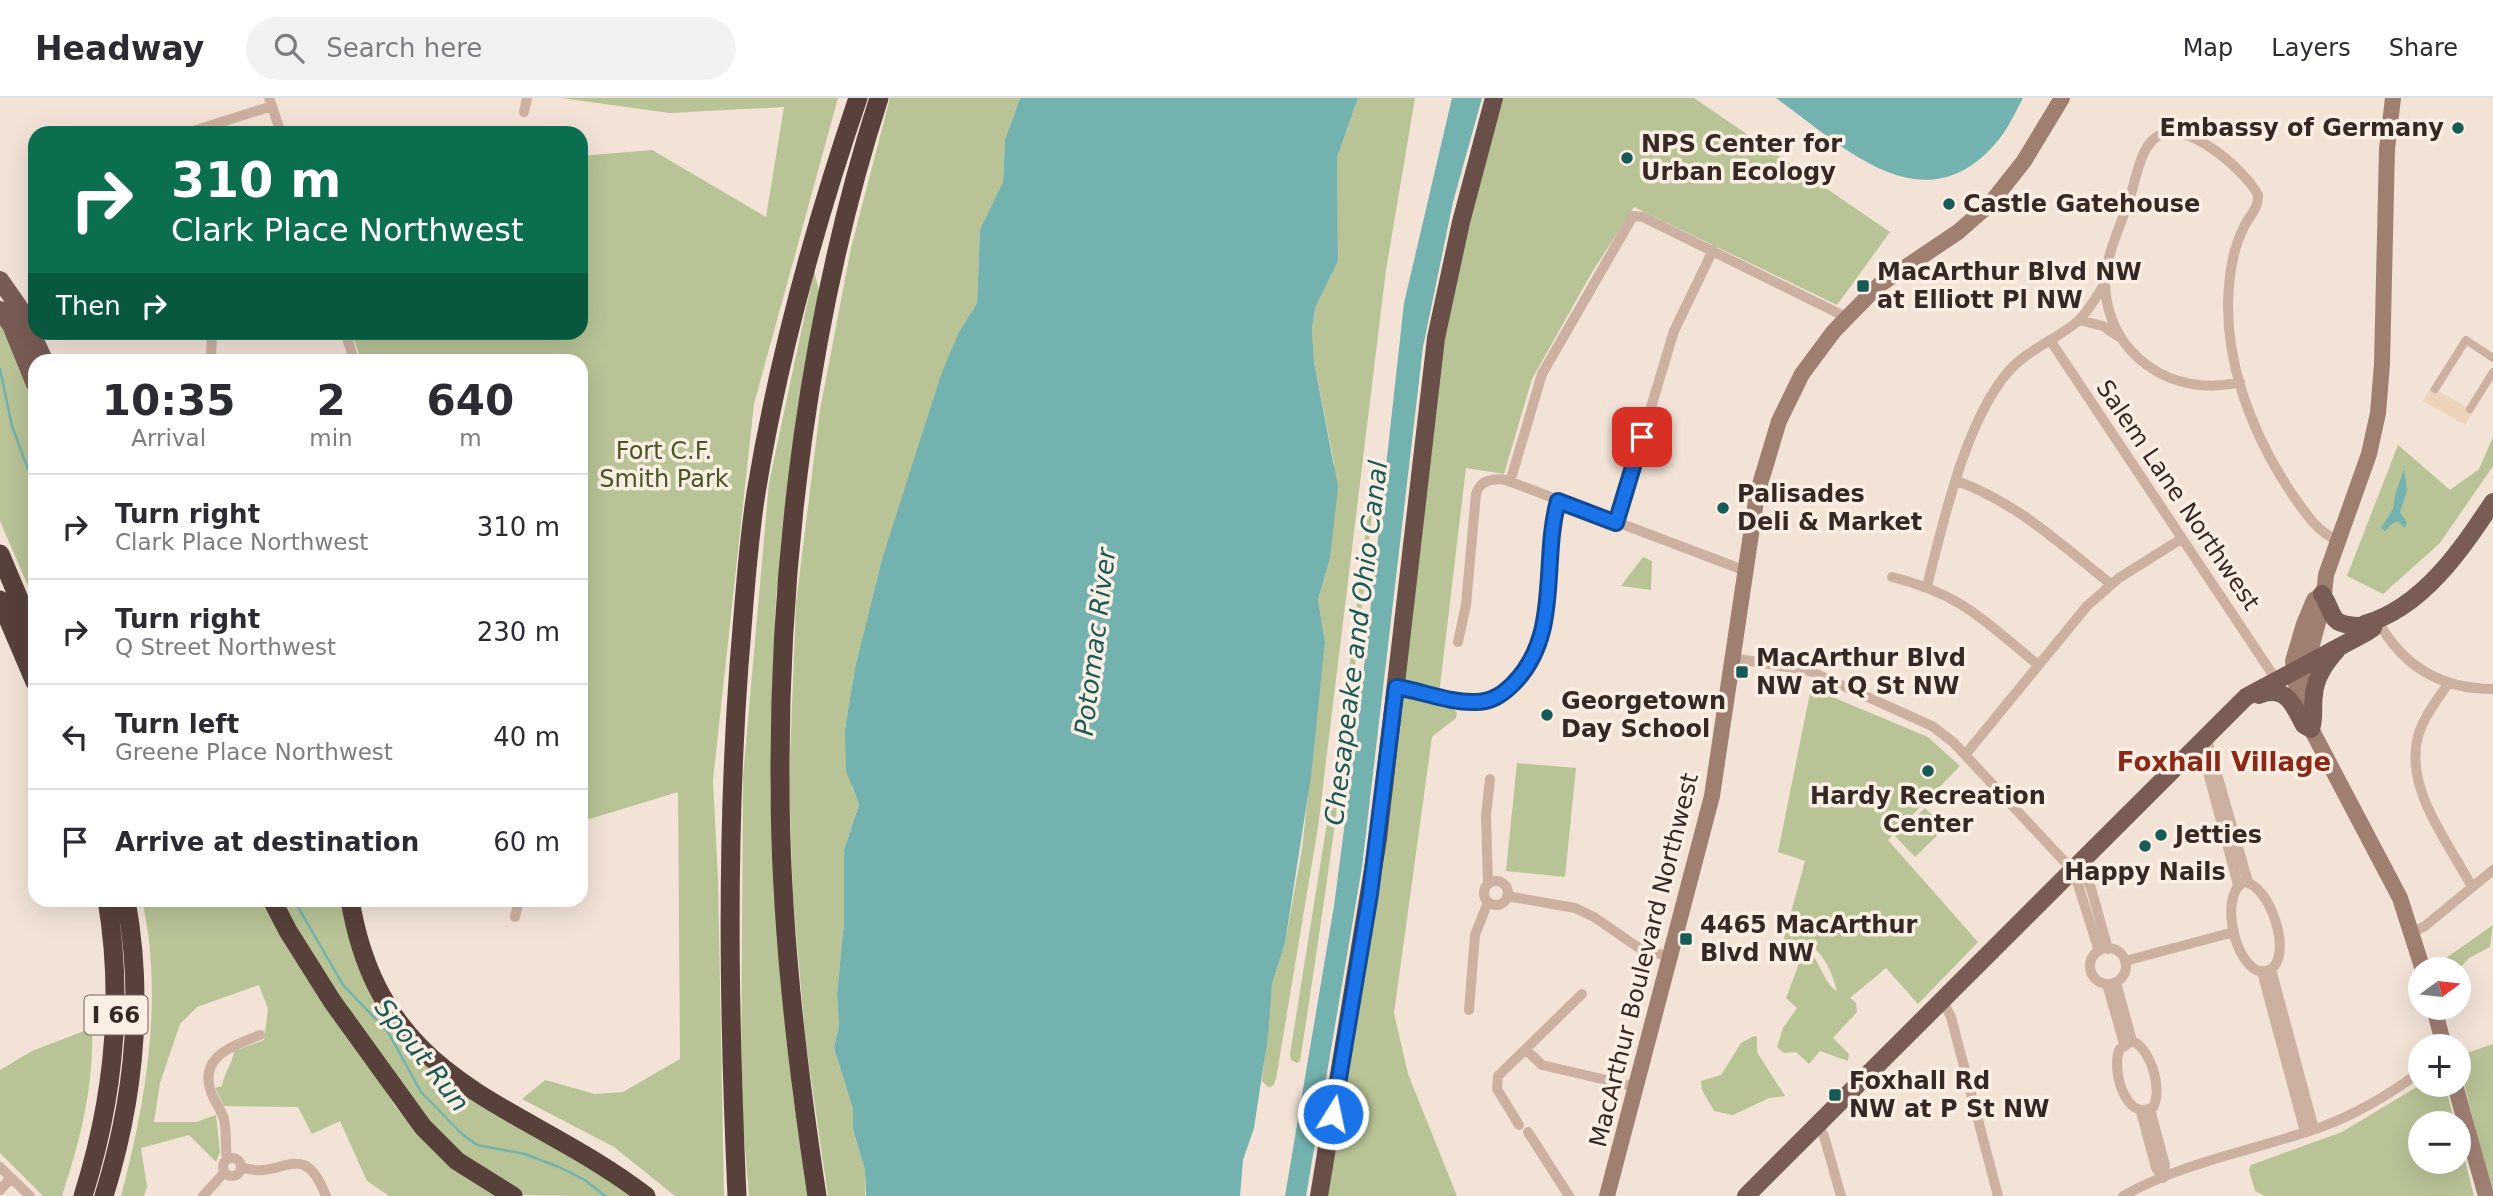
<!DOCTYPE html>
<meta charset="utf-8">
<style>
:root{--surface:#fff;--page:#f2f2f3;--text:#2b2b33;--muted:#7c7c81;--line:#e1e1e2}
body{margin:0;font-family:"DejaVu Sans",sans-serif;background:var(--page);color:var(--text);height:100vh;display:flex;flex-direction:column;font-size:26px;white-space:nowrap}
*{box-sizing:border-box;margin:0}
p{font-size:23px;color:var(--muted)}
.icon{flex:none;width:38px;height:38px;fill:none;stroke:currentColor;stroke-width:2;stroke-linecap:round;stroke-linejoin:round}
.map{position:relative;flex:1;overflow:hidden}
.drawer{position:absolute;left:28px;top:256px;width:560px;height:553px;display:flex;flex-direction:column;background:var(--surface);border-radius:21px;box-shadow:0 7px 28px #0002}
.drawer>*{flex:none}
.hud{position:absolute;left:28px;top:28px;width:560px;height:214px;border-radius:21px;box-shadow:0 7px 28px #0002;background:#0b6e4f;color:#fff;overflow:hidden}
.needle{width:46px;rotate:75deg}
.controls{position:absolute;left:2408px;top:859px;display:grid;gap:14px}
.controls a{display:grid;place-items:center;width:63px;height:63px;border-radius:50%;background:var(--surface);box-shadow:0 7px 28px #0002;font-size:35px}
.pin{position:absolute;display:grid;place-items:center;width:60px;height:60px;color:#fff;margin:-30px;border-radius:14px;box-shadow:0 4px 10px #0006}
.me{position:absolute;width:77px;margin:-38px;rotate:10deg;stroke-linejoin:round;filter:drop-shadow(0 0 5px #0008)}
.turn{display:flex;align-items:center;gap:24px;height:147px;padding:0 28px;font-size:32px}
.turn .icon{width:91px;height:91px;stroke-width:2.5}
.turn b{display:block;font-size:49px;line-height:60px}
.then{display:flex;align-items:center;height:66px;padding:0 28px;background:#0003;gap:14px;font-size:26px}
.eta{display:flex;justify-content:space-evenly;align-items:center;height:119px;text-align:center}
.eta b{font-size:42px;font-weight:600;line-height:49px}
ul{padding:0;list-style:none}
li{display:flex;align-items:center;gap:21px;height:105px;padding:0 28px;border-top:2px solid var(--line)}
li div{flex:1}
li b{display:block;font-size:26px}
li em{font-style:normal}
header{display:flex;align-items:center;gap:42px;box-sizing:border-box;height:98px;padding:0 35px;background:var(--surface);border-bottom:2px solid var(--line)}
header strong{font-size:33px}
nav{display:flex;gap:38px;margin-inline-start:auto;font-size:24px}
.search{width:490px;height:63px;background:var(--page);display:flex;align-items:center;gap:18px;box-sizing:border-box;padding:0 24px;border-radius:38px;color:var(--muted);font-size:26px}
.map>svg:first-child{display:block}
</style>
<header>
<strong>Headway</strong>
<div class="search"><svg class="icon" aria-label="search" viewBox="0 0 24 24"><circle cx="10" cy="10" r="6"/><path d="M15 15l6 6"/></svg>Search here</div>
<nav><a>Map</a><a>Layers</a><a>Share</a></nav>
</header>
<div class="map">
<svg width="2493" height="1098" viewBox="0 0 2493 1098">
<rect width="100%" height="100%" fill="#f3e3d7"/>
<path fill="#b8c396" d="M561 0H838L754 306 713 682 718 781 724 1098H675L614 1049 522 1001 545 982 595 996 623 994 680 961 678 694 583 723 581 717V262H361L352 235 581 234V58L652 52 766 119 784 9 670 15Z
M890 0H1020L1005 42 1003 84 980 131 977 205 959 234 882 461 855 570 845 631 852 690 859 705 844 752V824L837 896 839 928 834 950 853 1011V1033L865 1072V1098H828L806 946 793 800 789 684 796 505 820 312 851 150Z
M1358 0H1415L1386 172 1318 729 1276 981 1273 988 1268 989 1262 983 1272 886 1285 845 1302 751 1325 544 1318 502 1330 460 1334 364 1314 264 1312 230 1315 210 1338 163 1337 60Z
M1500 0H1694L1890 134 1837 207 1634 109 1591 176 1532 281 1504 376 1466 370 1438 605 1451 608 1457 615 1456 620 1432 639 1394 915 1408 976 1457 1098H1324L1449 195Z
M814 173 819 192 776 498 770 696 793 998 809 1098H749L741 1003 743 678 769 385Z
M0 220 35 300V504L0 423Z
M2493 339V368L2440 445 2383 496 2347 478 2398 347 2450 392 2479 371Z
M1372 382 1375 386C1356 580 1330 771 1300 963L1297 965 1291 962 1290 956 1341 637Z
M1643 459 1652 463 1651 492 1621 488Z
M1811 590 1928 639 1960 668 1888 742 1978 844 1918 906 1886 870 1850 900 1856 905 1857 914 1833 940 1849 956 1848 963 1820 953 1809 966 1796 954 1784 955 1777 949 1783 930 1797 910 1786 900 1798 868 1796 848C1819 848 1820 884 1837 893 1830 866 1816 837 1783 844L1805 763 1778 754Z
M1517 665 1576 670 1565 779 1506 773Z
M1925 710 1945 730 1915 759 1895 738Z
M142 802H266L395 1008 417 1034 499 1098H389L367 1083 340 1023 312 1036 298 1009 224 1008 215 990 222 988C225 972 233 965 234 953L264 942 268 911 259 887 197 909 180 926 160 985 154 1024H196L216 1017 220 1054 216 1064 189 1037 141 1050 147 1089 144 1098H121C146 1004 164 898 142 802Z
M282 802H343L401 937 545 1042 634 1098C612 1098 539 1098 523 1097 449 1071 393 977 351 914 326 878 299 842 282 802Z
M2493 827 2490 849 2469 860 2459 871H2451L2446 866V860Z
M92 930C94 989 80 1043 62 1098H43L0 1055V972L32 953Z
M1754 938 1757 939V954L1785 998 1769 1000 1733 1017 1714 1013 1702 992 1701 983 1721 977 1741 945Z
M2493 946V1098L2459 967 2463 964 2461 957Z
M2420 987H2445L2455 1025 2420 1026V1064H2459V1039L2474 1098H2265L2255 1093 2249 1072 2251 1067 2342 1034Z"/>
<path fill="#edd2bc" d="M2431 289 2473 313 2465 327 2423 303Z"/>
<path fill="#73b2af" d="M1020 0H1358L1337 60 1338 163 1315 210 1312 230 1314 264 1338 389 1330 460 1318 502 1325 544 1311 678 1285 845 1272 886 1268 938 1254 1030 1243 1062 1240 1098H866L865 1072 853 1032V1011L834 950 839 928 837 896 844 824V752L859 706 846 673 845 631 855 570 882 461 942 274 959 234 977 205 980 131 1003 84 1005 42Z
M1452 0H1482L1453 104 1423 249 1362 769 1306 1098H1285L1334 808 1357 632 1404 205Z
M1776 0H2023C2015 15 2007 33 1995 46 1922 130 1841 46 1776 0Z
M2404 371 2407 393 2400 414 2407 425 2404 430 2399 424 2393 425 2385 433 2381 430 2393 411 2395 397Z"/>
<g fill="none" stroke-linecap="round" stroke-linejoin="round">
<path stroke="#73b2af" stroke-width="2.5" d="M0 271 12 328 35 390
M294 802 343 887 388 934 421 994 462 1036 477 1047 525 1056 559 1069 585 1082 605 1098"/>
<path stroke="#ccb1a2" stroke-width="8" d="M2435 291 2466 242 2493 260
M2470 311 2493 274"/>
<path stroke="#ccb1a2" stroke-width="10" d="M269 0 281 35
M524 14 527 0
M187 35 272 8
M2079 222 2103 228 2119 239
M345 234 354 262
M2050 242 2271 574
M211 262 212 234
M2240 284C2173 301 2107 257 2105 186 2105 158 2122 125 2130 99 2136 81 2140 52 2155 40 2183 17 2245 72 2258 97 2259 111 2248 119 2243 131 2236 145 2232 162 2230 178 2220 255 2250 333 2292 396 2304 413 2317 434 2337 442
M1957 383C2018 405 2061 447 2111 486
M1510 384 1542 276 1633 118 1643 119 1846 219
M1616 425 1674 233 1713 152
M1892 479C1963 497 1983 522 2037 566
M1927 488C1943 425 1965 324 2008 274 2027 252 2055 242 2077 224 2088 214 2097 198 2105 185
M2378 523C2403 569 2441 591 2493 591
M1458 544 1466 507 1476 396C1480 382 1493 380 1506 382L1746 473
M1733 560 1810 573 1932 628 1953 644 2063 762 2086 780 2091 790 2108 851
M2448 586C2436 603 2424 619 2418 638 2404 691 2449 745 2472 789
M1396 589 1482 604 1500 597 1525 573 1542 538 1558 403
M2206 638 2248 784
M2200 644 2238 787
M1965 657 2087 508 2119 480 2181 441
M2074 774 2099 853
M1484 795a12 12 0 1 1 24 0a12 12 0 1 1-24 0Z
M2243 784C2271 785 2294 861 2269 872 2240 885 2216 802 2243 784Z
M1488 786 1486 717 1490 681
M1507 798 1575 810 1594 819 1639 850 1670 859
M515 819 519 802
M2413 834 2425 828 2493 772
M2090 868a18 18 0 1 1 36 0a18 18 0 1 1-36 0Z
M2125 863 2234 834
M2271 871 2314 1031
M2262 874 2305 1034
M2116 884 2132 943
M2107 886 2124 946
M1942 902 1951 919 1998 1098
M1469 912 1475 837 1488 804
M2132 943C2151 950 2163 993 2153 1009 2126 1026 2110 969 2120 951Z
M1526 952 1542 967 1636 989
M2150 1011 2165 1067 2163 1080
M2141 1014 2156 1070 2163 1080
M1818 1026 1824 1038 1841 1098
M1519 1027 1497 991 1498 978 1582 896
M1528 1034 1569 1098
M223 1069a9 9 0 1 1 18 0a9 9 0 1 1-18 0Z
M227 1060C225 1048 227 1034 224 1021 221 1011 213 1002 210 991 200 957 237 946 260 937
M0 1069 30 1098
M241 1069C283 1084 302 1037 326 1098
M0 1092 11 1080
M203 1098 224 1075
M2123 1098C2183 1064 2256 1052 2321 1029 2357 1016 2390 996 2420 974"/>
<path stroke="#a07f73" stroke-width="16" d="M2320 498 2314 502 2304 526 2293 563 2299 608 2400 800 2423 872
M2309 605 2310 554 2323 506 2326 477 2369 356 2378 315 2382 266 2387 51 2393 0
M2434 910 2444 948
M2455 987 2486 1098
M1607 1098 1712 698 1757 396 1779 323 1802 276 1834 233 1879 187 1958 134 1990 106 2024 63 2062 0"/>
<path stroke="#795d55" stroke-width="18" d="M0 182 21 212 44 262
M0 212 11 227 35 286
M2322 496C2336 517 2327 527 2360 528
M2365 526C2423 509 2461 452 2493 404
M2259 597C2285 586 2294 607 2304 627L2311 631C2315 619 2312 609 2314 597 2315 580 2325 565 2337 552
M1746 1098 2246 599 2367 534 2373 530 2374 525"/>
<path stroke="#684f48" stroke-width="18" d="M1319 1098 1378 741 1436 240 1461 124 1494 0"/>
<path stroke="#58413b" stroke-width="19" d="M0 456 35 539
M0 502 35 584
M272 802 288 833 332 903 423 1029 457 1063 513 1098
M350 802C382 991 517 1000 646 1098
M83 1098C114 1000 124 903 107 802
M104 1098C134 1002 144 901 126 802
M737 1098C729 921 726 744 739 567 744 510 747 452 756 395 778 260 814 129 858 0
M817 1098C796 960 780 821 780 682 779 457 810 214 879 0"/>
</g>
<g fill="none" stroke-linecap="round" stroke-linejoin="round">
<defs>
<path id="route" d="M1333 1016 1370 796 1396 589C1422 593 1450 605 1475 604 1491 604 1502 597 1513 586 1562 537 1541 465 1558 403L1616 425 1642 339"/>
</defs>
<use href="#route" stroke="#114b97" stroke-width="18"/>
<use href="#route" stroke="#1a73e8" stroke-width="12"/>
</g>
<g fill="#175b58" stroke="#fbeee3" stroke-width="2.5">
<circle cx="2458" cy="30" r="7"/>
<circle cx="1627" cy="60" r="7"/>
<circle cx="1949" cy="106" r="7"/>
<rect x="1856" y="181" width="14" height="14" rx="3.5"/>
<circle cx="1723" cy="410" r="7"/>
<rect x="1735" y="567" width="14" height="14" rx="3.5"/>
<circle cx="1547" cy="617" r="7"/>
<circle cx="1928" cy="673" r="7"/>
<circle cx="2161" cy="737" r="7"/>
<circle cx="2145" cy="748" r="7"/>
<rect x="1679" y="834" width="14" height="14" rx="3.5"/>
<rect x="1828" y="990" width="14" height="14" rx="3.5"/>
</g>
<g text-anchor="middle" stroke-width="7" stroke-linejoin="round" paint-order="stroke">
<rect fill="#fbeee3" stroke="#71645e" stroke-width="2" x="84.5" y="897.5" width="63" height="39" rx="5"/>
<g font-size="23" font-weight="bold" fill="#362925">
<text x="116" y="925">I 66</text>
</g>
<g font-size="24" font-weight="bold" fill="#362925" stroke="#fbeee3" text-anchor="start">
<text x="2444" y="38" text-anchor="end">Embassy of Germany</text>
<text x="1641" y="54">NPS Center for<tspan x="1641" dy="28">Urban Ecology</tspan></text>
<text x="1963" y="114">Castle Gatehouse</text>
<text x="1877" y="182">MacArthur Blvd NW<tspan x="1877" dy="28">at Elliott Pl NW</tspan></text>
<text x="1737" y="404">Palisades<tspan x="1737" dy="28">Deli &amp; Market</tspan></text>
<text x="1756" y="568">MacArthur Blvd<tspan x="1756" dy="28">NW at Q St NW</tspan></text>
<text x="1561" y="611">Georgetown<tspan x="1561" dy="28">Day School</tspan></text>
<text x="1928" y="706" text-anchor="middle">Hardy Recreation<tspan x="1928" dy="28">Center</tspan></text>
<text x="2175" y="745">Jetties</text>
<text x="2145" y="782" text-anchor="middle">Happy Nails</text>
<text x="1700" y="835">4465 MacArthur<tspan x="1700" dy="28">Blvd NW</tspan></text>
<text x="1849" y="991">Foxhall Rd<tspan x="1849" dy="28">NW at P St NW</tspan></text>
</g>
<g font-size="24" fill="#495627" stroke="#fbeee3">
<text x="664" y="361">Fort C.F.<tspan x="664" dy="28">Smith Park</tspan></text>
</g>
<g font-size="24" fill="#362925" stroke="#fbeee3">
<text transform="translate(2178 397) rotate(56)" y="8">Salem Lane Northwest</text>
<text transform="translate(1644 862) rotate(-76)" y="8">MacArthur Boulevard Northwest</text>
</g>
<g font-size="26" font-style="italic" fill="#175b58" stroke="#fbeee3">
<text transform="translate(1095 544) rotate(-83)" y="9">Potomac River</text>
<text transform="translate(1356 545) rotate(-83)" y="9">Chesapeake and Ohio Canal</text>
<text transform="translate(422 957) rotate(52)" y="9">Spout Run</text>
</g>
<g font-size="26" font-weight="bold" fill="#8c2817" stroke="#fbeee3">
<text x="2224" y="673">Foxhall Village</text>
</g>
</g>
</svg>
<div class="controls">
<a><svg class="needle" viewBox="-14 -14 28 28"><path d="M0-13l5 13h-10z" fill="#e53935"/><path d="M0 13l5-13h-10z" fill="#7c7c81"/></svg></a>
<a>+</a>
<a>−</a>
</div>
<div class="pin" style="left:1642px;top:339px;background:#d93025"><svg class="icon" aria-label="arrive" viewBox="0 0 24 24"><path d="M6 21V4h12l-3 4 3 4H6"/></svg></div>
<svg class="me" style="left:1333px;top:1016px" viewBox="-20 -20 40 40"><circle r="17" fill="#1a73e8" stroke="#fff" stroke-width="3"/><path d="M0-11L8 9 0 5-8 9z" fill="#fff"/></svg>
<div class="hud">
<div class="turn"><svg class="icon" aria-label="right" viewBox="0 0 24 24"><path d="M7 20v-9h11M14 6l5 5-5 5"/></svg><div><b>310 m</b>Clark Place Northwest</div></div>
<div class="then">Then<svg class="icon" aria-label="right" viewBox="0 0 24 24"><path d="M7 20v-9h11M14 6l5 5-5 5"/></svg></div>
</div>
<section class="drawer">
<div class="eta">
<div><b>10:35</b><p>Arrival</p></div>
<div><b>2</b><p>min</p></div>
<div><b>640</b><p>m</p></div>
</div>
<ul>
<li><svg class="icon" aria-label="right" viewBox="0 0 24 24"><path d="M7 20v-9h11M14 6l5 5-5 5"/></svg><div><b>Turn right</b><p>Clark Place Northwest</p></div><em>310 m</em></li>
<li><svg class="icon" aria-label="right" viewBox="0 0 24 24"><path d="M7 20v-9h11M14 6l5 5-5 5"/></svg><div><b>Turn right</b><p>Q Street Northwest</p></div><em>230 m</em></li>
<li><svg class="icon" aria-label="left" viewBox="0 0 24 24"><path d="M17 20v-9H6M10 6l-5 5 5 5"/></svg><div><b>Turn left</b><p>Greene Place Northwest</p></div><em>40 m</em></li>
<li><svg class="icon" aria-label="arrive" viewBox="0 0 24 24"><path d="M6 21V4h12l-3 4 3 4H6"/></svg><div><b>Arrive at destination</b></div><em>60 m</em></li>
</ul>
</section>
</div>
